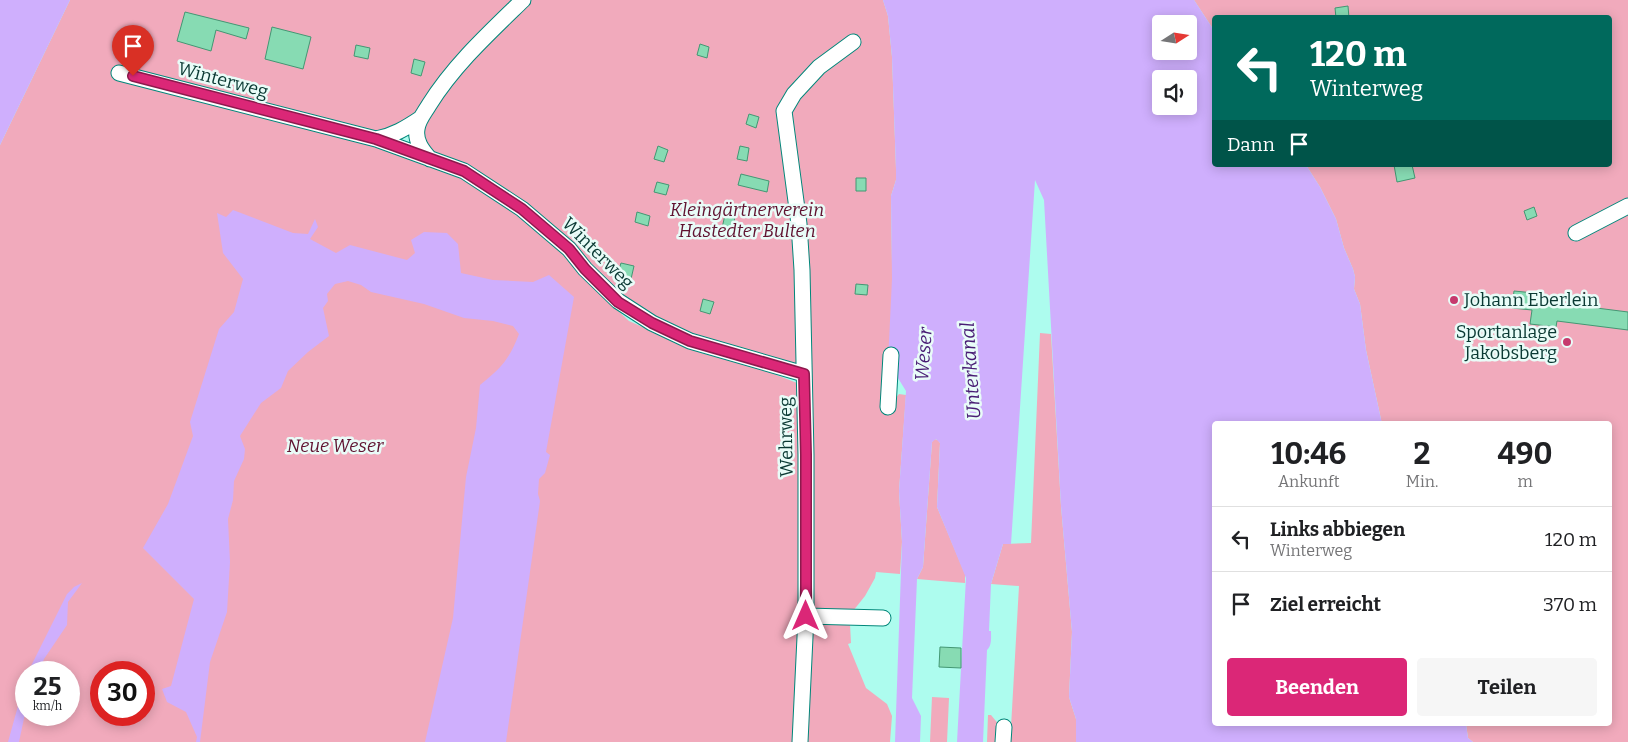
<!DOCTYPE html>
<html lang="de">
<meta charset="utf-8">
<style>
:root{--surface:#fff;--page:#f6f6f6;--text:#202124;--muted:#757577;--line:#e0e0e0;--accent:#db2777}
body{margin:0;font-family:Bitter,serif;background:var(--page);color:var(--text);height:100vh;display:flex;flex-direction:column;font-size:19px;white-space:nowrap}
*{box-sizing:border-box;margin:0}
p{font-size:16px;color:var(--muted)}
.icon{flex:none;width:28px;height:28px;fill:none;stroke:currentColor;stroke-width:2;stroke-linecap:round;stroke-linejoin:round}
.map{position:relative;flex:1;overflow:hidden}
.drawer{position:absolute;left:1212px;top:421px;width:400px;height:305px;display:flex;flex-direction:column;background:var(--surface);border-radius:5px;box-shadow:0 2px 12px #0003}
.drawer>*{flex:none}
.banner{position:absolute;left:1212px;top:15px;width:400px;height:152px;border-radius:5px;box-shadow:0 2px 12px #0003;background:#00695c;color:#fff;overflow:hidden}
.needle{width:32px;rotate:78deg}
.controls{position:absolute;left:1152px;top:15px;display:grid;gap:10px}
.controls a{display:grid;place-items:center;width:45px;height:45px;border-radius:5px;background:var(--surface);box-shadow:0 2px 12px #0003;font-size:25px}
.speed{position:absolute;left:15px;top:661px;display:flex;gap:10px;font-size:25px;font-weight:700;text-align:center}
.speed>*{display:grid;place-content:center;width:65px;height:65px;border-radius:50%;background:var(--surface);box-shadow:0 2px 12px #0003;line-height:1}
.speed small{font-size:12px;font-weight:400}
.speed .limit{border:8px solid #d22;background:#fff;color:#111}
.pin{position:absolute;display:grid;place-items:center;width:42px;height:42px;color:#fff;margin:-51px -21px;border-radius:50% 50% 50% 0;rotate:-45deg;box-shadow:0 0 5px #0007}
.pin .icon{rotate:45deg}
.me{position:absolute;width:55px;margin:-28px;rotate:0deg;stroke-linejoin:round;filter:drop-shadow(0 0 4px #0008)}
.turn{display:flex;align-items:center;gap:18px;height:105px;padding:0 15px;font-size:22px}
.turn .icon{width:65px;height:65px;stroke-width:2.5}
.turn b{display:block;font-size:35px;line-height:42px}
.then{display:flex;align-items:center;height:48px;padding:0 15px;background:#0003;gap:10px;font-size:19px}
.eta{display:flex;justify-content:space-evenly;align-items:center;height:85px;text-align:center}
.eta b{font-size:30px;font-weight:700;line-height:35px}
.primary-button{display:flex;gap:10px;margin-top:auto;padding:10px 15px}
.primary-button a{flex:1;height:58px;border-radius:5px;background:var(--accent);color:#fff;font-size:20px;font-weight:700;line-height:58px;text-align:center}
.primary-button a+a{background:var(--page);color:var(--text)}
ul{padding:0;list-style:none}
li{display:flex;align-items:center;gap:15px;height:65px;padding:0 15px;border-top:1px solid var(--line)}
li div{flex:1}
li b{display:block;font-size:19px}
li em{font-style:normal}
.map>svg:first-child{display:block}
</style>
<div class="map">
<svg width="1628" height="742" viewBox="0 0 1628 742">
<rect width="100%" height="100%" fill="#adfcee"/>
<path fill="#f1aabc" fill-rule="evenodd" d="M70 0H517L389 149 458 173 513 208 566 254 601 295 629 321 701 353 759 368 797 383 801 479 800 616 796 742H0V145ZM26 672H69V715H26ZM101 672H144V715H101Z
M528 0H883L888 16 892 57 896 169V180L891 196 894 400 899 394 906 395 899 491 902 542 900 574 876 572 875 578 865 596 853 611 850 624 851 643 848 644 866 688 887 704 892 716 890 742H806L808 372 691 336 658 321 622 297 579 255 432 154 421 141 424 120 437 100Z
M1194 0H1628V742H1473L1468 738 1466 724H1610V424H1382L1366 350 1360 304 1354 289 1355 277 1353 269 1344 248 1336 219 1320 187 1306 165H1610V18H1215V32Z
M1040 333 1051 334 1061 506 1072 632 1069 697 1076 719V742H987L988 715H991L1000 726 1011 727 1019 586 991 584 1003 544 1031 543Z
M934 439 938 440 940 443 937 507 965 574V583L917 579 923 567 932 442Z
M932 697 949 698 947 742H930Z"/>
<path fill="#cfaffd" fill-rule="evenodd" d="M0 0H70L0 145Z
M883 0H1194L1215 32V165H1306L1320 187 1336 219 1344 248 1353 269 1355 277 1354 289 1360 304 1366 350 1382 424H1215V724H1466L1468 738 1473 742H1076V719L1069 697 1072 632 1061 506 1044 200 1035 180 1011 544H1003L991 584 989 631H991C991 638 992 645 987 650L983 742H957L966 578 937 507 940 443 936 439 932 442 923 567 917 579 912 698 921 716 920 742H895L902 542 899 491 906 391 888 362 892 279 891 196 896 180V169L892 57 888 16ZM1161 24H1189V51H1161ZM1161 79H1189V106H1161Z
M233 210 293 233 308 234 315 219 318 227 310 239 336 253 350 245 407 260 415 253 411 240 424 232 447 233 458 244 461 273 493 280 533 282 549 275 574 297 546 452 550 455 545 473 539 479 538 494 540 501 506 742H425L453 618 466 477 476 428 480 385C501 368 509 360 519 334L513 326 493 321 464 318 424 304 371 292 361 285 348 281 335 284 327 294 328 301 323 308 329 336 308 352 288 371 281 388 261 403 240 436 245 449 244 459 234 481 233 500 228 519 230 562 227 612 210 662 200 742H196L197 737 186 712 167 702 162 689 171 686 194 599 143 548 168 504 193 436 190 422 219 329 234 312 243 279 223 253 217 213 226 217Z
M82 583 68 602 67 625 44 659 39 672H28L67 594 74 587Z
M26 677V709L19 742H8Z"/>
<path fill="#87dbb3" stroke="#439773" d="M1348 6 1349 18H1336L1335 8Z
M185 12 249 28 246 39 216 30 211 51 177 41Z
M272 27 311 37 303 69 265 59Z
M700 44 709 47 707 58 697 55Z
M356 45 370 48 368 59 354 56Z
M414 59 425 62 421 76 411 73Z
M749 114 759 117 756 128 746 124Z
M658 146 668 150 664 162 654 159Z
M740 146 749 148 747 161 737 159Z
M1394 165H1412L1415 178 1397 182Z
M741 174 769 181 767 192 738 185Z
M856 178H866V191H856Z
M657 182 669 185 666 195 654 192Z
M727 206 737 208 730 239 720 237Z
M1534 207 1537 216 1527 220 1524 211Z
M637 212 650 216 648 226 635 222Z
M621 263 634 266 631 279 617 276Z
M856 284 868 285 867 295 855 294Z
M1514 291 1534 293V298L1558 301 1557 303 1628 312V330L1557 321 1556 327 1530 324 1532 310 1512 308Z
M703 299 714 302 710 314 700 311Z
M940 647 961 648V668L939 667Z"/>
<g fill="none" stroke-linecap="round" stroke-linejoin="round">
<defs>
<path id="minor" d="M119 73 376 139 464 171 522 209 569 249 585 269 618 301 652 323 690 341 804 374
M376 139C393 136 406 128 421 118
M430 159C422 150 415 141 417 129 418 120 425 112 429 105 454 65 489 33 523 0
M1576 233 1628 206
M888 407 891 355
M806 616 883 618
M800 742 806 616V455L802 270 799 224 784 111 794 94 819 67 853 42
M1003 742 1004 727"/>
</defs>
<use href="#minor" stroke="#02877a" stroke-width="17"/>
<use href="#minor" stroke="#fff" stroke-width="15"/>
</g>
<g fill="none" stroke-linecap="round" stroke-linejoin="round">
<defs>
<path id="route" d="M133 76 376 139 464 171 522 209 569 249 585 269 618 302 652 323 690 341 804 374 806 455V616"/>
</defs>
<use href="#route" stroke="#8e194d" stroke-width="12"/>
<use href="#route" stroke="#db2777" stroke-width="9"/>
</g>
<g fill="#c63a6d" stroke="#e9fcf8" stroke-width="2">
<circle cx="1454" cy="300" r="5"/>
<circle cx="1567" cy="342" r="5"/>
</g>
<g text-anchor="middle" stroke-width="5" stroke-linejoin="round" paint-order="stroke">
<g font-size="18" fill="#0a3933" stroke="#e9fcf8">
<text transform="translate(223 80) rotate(15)" y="6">Winterweg</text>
<text transform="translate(598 253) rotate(45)" y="6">Winterweg</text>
<text transform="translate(786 437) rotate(-91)" y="6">Wehrweg</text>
</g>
<g font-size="18" font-style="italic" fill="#601230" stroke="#e9fcf8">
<text x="747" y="216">Kleingärtnerverein<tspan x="747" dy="21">Hastedter Bulten</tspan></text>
<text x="335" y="452">Neue Weser</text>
</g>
<g font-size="18" fill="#0a3933" stroke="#e9fcf8" text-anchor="start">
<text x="1464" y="306">Johann Eberlein</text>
<text x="1557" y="338" text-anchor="end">Sportanlage<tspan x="1557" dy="21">Jakobsberg</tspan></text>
</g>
<g font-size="19" font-style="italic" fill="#481c74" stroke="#e9fcf8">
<text transform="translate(923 354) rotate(-86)" y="7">Weser</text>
<text transform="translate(970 371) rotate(-94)" y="7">Unterkanal</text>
</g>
</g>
</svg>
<div class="controls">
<a><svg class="needle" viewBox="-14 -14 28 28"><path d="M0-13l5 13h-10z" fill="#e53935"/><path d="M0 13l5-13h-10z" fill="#757577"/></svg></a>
<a><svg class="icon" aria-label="sound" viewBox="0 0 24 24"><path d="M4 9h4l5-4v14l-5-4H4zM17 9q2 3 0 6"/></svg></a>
</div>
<div class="speed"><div>25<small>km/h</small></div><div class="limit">30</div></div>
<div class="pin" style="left:133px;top:76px;background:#d93025"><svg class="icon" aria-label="arrive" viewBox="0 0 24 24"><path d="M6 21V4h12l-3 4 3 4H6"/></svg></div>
<svg class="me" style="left:806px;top:616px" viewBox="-20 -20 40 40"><path d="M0-17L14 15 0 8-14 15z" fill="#db2777" stroke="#fff" stroke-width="4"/></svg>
<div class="banner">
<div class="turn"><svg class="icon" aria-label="left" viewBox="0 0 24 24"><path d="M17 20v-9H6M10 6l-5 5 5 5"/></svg><div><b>120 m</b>Winterweg</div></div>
<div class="then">Dann<svg class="icon" aria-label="arrive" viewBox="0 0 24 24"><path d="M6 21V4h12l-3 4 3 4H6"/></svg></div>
</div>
<section class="drawer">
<div class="eta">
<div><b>10:46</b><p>Ankunft</p></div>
<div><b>2</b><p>Min.</p></div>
<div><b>490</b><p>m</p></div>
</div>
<ul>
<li><svg class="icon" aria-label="left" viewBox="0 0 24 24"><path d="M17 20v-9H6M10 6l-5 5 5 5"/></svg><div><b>Links abbiegen</b><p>Winterweg</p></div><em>120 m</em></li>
<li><svg class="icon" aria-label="arrive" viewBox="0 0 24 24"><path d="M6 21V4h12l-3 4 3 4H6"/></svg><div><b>Ziel erreicht</b></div><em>370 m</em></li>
</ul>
<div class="primary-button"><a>Beenden</a><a>Teilen</a></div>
</section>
</div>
